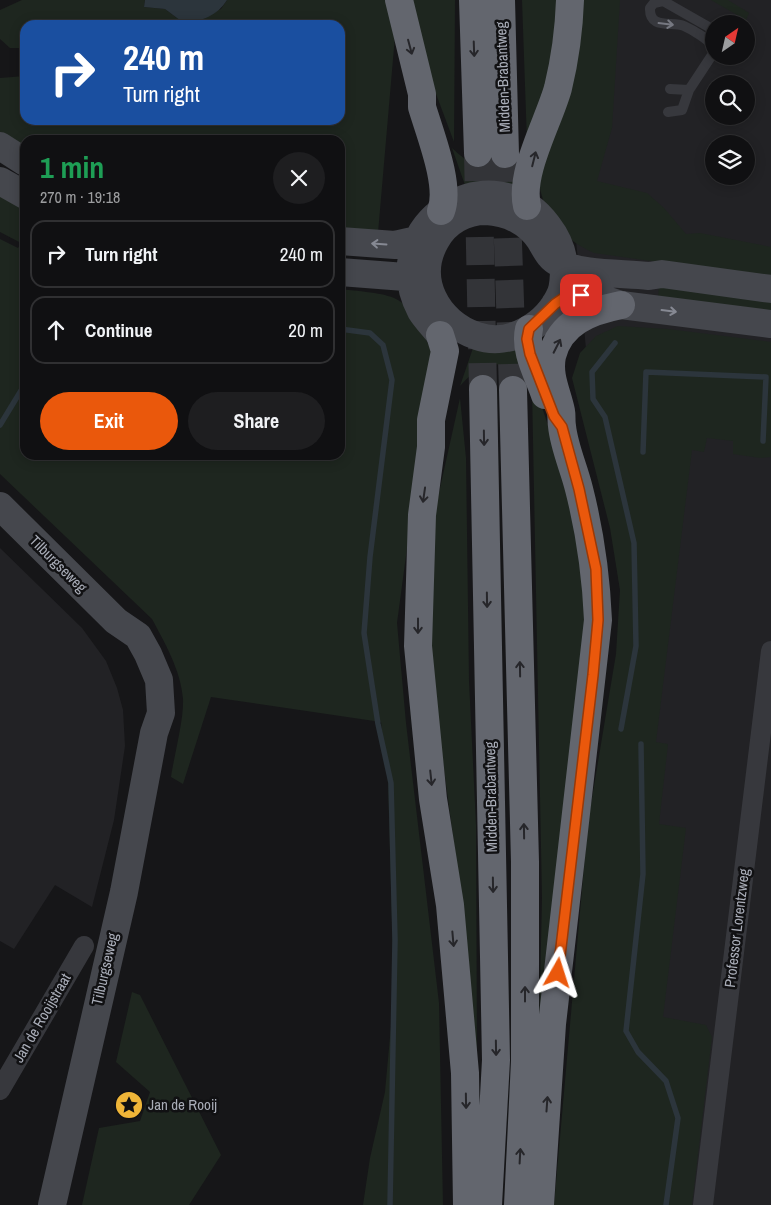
<!DOCTYPE html>
<meta charset="utf-8">
<style>
:root{--surface:#101012;--page:#1e1e20;--text:#f1f3f6;--muted:#9c9d9f;--line:#303032;--accent:#ea580c}
body{margin:0;font-family:"Archivo Narrow",sans-serif;background:var(--page);color:var(--text);height:100vh;display:flex;flex-direction:column;font-size:19px;white-space:nowrap}
*{box-sizing:border-box;margin:0}
p{font-size:16px;color:var(--muted)}
.icon{flex:none;width:28px;height:28px;fill:none;stroke:currentColor;stroke-width:2;stroke-linecap:round;stroke-linejoin:round}
.map{position:relative;flex:1;overflow:hidden}
.side{position:absolute;left:20px;top:135px;width:325px;height:325px;display:flex;flex-direction:column;background:var(--surface);border-radius:15px;box-shadow:0 2px 12px #0003,0 0 0 1px var(--line)}
.side>*{flex:none}
.hud{position:absolute;left:20px;top:20px;width:325px;height:105px;border-radius:15px;box-shadow:0 2px 12px #0003,0 0 0 1px var(--line);background:#1a4fa0;color:#fff;overflow:hidden}
.needle{width:32px;rotate:34deg}
.tools{position:absolute;left:705px;top:15px;display:grid;gap:10px}
.tools a{display:grid;place-items:center;width:50px;height:50px;border-radius:50%;background:var(--surface);box-shadow:0 2px 12px #0003,0 0 0 1px var(--line);font-size:25px}
.pin{position:absolute;display:grid;place-items:center;width:42px;height:42px;color:#fff;margin:-21px;border-radius:10px;box-shadow:0 2px 8px #0006}
.me{position:absolute;width:55px;margin:-28px;rotate:6deg;stroke-linejoin:round;filter:drop-shadow(0 0 4px #0008)}
.turn{display:flex;align-items:center;gap:18px;height:105px;padding:0 20px;font-size:22px}
.turn .icon{width:65px;height:65px;stroke-width:2.5}
.turn b{display:block;font-size:35px;line-height:42px}
.round{display:grid;place-items:center;flex:none;width:52px;height:52px;border-radius:26px;background:var(--page)}
.headline{display:flex;align-items:center;justify-content:space-between;height:85px;padding:0 20px}
h1{font-size:30px;font-weight:700;line-height:38px;color:#1e9e55}
.button{display:flex;gap:10px;margin-top:auto;padding:10px 20px}
.button a{flex:1;height:58px;border-radius:30px;background:var(--accent);color:#fff;font-size:20px;font-weight:700;line-height:58px;text-align:center}
.button a+a{background:var(--page);color:var(--text)}
ul{padding:0;list-style:none}
li{display:flex;align-items:center;gap:15px;height:68px;margin:0 10px 8px;padding:0 10px;border:2px solid var(--line);border-radius:15px}
li div{flex:1}
li b{display:block;font-size:19px}
li em{font-style:normal}
.map>svg:first-child{display:block}
</style>
<div class="map">
<svg width="771" height="1205" viewBox="0 0 771 1205">
<rect width="100%" height="100%" fill="#161618"/>
<path fill="#222225" fill-rule="evenodd" d="M565 0H771V1205H621L654 816 589 382 572 196ZM714 24H746V56H714ZM714 84H746V116H714ZM714 144H746V176H714Z
M0 548 82 628 106 661 117 688 123 710 125 746 114 820 92 907 55 885 14 949 0 941Z"/>
<path fill="#1e261f" d="M22 0H145L144 7 165 9 185 24 221 9 227 0H389L395 36 378 233 340 231V140H25V149L0 135V78L25 76V120H340V25H25V48H10L0 39V10Z
M408 0H455L454 142 414 35Z
M522 0H561L544 98 527 142Z
M579 0H620L612 128 597 181 647 193 664 208 686 234 700 233 771 247V278L594 253C560 238 541 212 538 174Z
M711 0H728L749 13 746 20Z
M452 148C481 175 498 179 527 148L514 188H466Z
M0 196 25 210V455H340V289C405 296 406 294 433 354L397 623 406 723 439 1003 443 1205H363L370 1158 385 1092 394 993 388 783 381 722 211 697 183 784 171 777C174 756 184 719 183 699 181 671 165 643 152 619L0 474V239L18 248 21 243 0 232Z
M659 285 771 300V311L658 299Z
M618 326 668 329 771 342V457L760 458 733 454V441L707 438 704 452 692 450 656 742 668 744 659 824 686 828 663 1017 706 1025 712 1037 692 1205H554L588 822 616 654 620 590 610 528 572 378 580 353 596 336Z
M520 347 523 373C492 359 483 361 460 386L473 348Z
M532 389H536L568 486 587 613 538 1077 542 898Z
M460 398 466 458 469 681 476 825 477 1052 472 1071 461 896 429 657 428 542Z
M132 992 140 995 221 1155 189 1205H82L99 1128 140 1121 150 1092 116 1062Z"/>
<path fill="#2c353c" d="M145 0H227C217 16 203 20 185 24L165 9 144 7Z"/>
<g fill="none" stroke-linecap="round" stroke-linejoin="round">
<path stroke="#2c353c" stroke-width="5.5" d="M340 329 370 333 383 345 392 380 370 557 364 633 378 724 391 783 395 940 390 1205
M615 343 592 372 593 399 605 417 634 543 636 646 621 729
M0 425 25 384
M643 452 646 372 766 377 763 441
M641 744 643 874 626 1031 638 1052 666 1081 678 1118 666 1205"/>
<path stroke="#333438" stroke-width="28" stroke-dasharray="28 14" stroke-linecap="butt" d="M478 153 483 389
M505 154 513 390"/>
<path stroke="#37383d" stroke-width="10" d="M714 30 663 1 654 3 650 8C649 30 672 21 684 26 693 30 708 39 714 47
M746 35H747
M670 89 689 90 714 52
M668 112 682 110 689 90"/>
<path stroke="#37383d" stroke-width="20" d="M0 1090 84 946
M703 1205 771 651"/>
<path stroke="#45474d" stroke-width="28" d="M0 146 25 162
M0 181 25 195
M340 241 395 245 417 240
M340 272 405 277 426 287
M555 304 568 295 594 296 621 305 771 324
M440 335C434 327 426 319 421 311 375 223 494 151 548 226 558 239 563 251 564 267 564 276 564 285 561 293 548 324 510 348 477 336 437 323 413 279 436 240 446 222 465 211 486 211 508 212 528 222 540 240 546 250 549 258 559 263 581 275 623 273 649 276L662 274 771 289
M0 506 116 621 138 636 148 654 159 680 161 713 154 733 124 892 52 1205"/>
<path stroke="#63666e" stroke-width="28" d="M399 0 422 94V107C430 134 451 186 441 211
M473 0 478 153
M501 0 505 154
M527 206C519 173 549 121 558 88 565 59 569 30 570 0
M529 329C524 351 538 374 545 395
M440 335 445 351 431 420V447L422 515 418 646 433 799 450 905 465 1073 467 1205
M483 389 496 1060 488 1205
M513 390 525 862V1061L518 1205
M540 1205 552 1024 598 620C596 575 590 532 579 489 574 468 564 447 562 426 561 421 562 416 561 411 557 392 548 376 552 356 560 322 591 311 621 305"/>
</g>
<defs><path id="oneway-shaft" d="M-6 0H5M1.5-3L5.5 0L1.5 3" fill="none" stroke-width="1.6" stroke-linecap="round" stroke-linejoin="round" transform="scale(1.25)"/></defs>
<use stroke="#767881" href="#oneway-shaft" transform="translate(666 24) rotate(7)"/>
<g stroke="#26262a">
<use href="#oneway-shaft" transform="translate(410 47) rotate(75)"/>
<use href="#oneway-shaft" transform="translate(474 49) rotate(88)"/>
<use href="#oneway-shaft" transform="translate(534 159) rotate(-76)"/>
<use href="#oneway-shaft" transform="translate(557 346) rotate(-63)"/>
<use href="#oneway-shaft" transform="translate(484 438) rotate(89)"/>
<use href="#oneway-shaft" transform="translate(424 495) rotate(98)"/>
<use href="#oneway-shaft" transform="translate(487 600) rotate(89)"/>
<use href="#oneway-shaft" transform="translate(418 626) rotate(90)"/>
<use href="#oneway-shaft" transform="translate(520 669) rotate(-91)"/>
<use href="#oneway-shaft" transform="translate(431 778) rotate(84)"/>
<use href="#oneway-shaft" transform="translate(524 831) rotate(-91)"/>
<use href="#oneway-shaft" transform="translate(493 885) rotate(89)"/>
<use href="#oneway-shaft" transform="translate(453 939) rotate(85)"/>
<use href="#oneway-shaft" transform="translate(525 994) rotate(-90)"/>
<use href="#oneway-shaft" transform="translate(496 1048) rotate(89)"/>
<use href="#oneway-shaft" transform="translate(466 1101) rotate(89)"/>
<use href="#oneway-shaft" transform="translate(547 1104) rotate(-86)"/>
<use href="#oneway-shaft" transform="translate(520 1156) rotate(-87)"/>
</g>
<g stroke="#868993">
<use href="#oneway-shaft" transform="translate(379 244) rotate(-176)"/>
<use href="#oneway-shaft" transform="translate(669 311) rotate(7)"/>
</g>
<g fill="none" stroke-linecap="round" stroke-linejoin="round">
<defs>
<path id="route" d="M558 973 593 675 598 620 596 569 579 489 562 427 554 416 530 354 527 339 529 329 555 304 568 295H581"/>
</defs>
<use href="#route" stroke="#983908" stroke-width="12"/>
<use href="#route" stroke="#ea580c" stroke-width="9"/>
</g>
<defs>
<symbol id="sight-disc" viewBox="-11 -11 22 22"><circle r="9.5" fill="#efb538" stroke="#111113"/><path d="M0-6L1.8-2.2L6-1.7L2.9 1.2L3.7 5.4L0 3.3L-3.7 5.4L-2.9 1.2L-6-1.7L-1.8-2.2Z" fill="#111"/></symbol>
</defs>
<g fill-rule="evenodd">
<use href="#sight-disc" x="113" y="1089" width="32" height="32"/>
</g>
<g text-anchor="middle" stroke-width="5" stroke-linejoin="round" paint-order="stroke">
<g font-size="15" fill="#a9adb8" stroke="#111113">
<text transform="translate(503 77) rotate(-92)" y="5">Midden-Brabantweg</text>
<text transform="translate(58 564) rotate(45)" y="5">Tilburgseweg</text>
<text transform="translate(491 797) rotate(-91)" y="5">Midden-Brabantweg</text>
<text transform="translate(737 928) rotate(-83)" y="5">Professor Lorentzweg</text>
<text transform="translate(105 969) rotate(-77)" y="5">Tilburgseweg</text>
<text transform="translate(42 1018) rotate(-60)" y="5">Jan de Rooijstraat</text>
</g>
<g font-size="15" fill="#a9adb8" stroke="#111113" text-anchor="start">
<text x="148" y="1110">Jan de Rooij</text>
</g>
</g>
</svg>
<div class="tools">
<a><svg class="needle" viewBox="-14 -14 28 28"><path d="M0-13l5 13h-10z" fill="#e53935"/><path d="M0 13l5-13h-10z" fill="#9c9d9f"/></svg></a>
<a><svg class="icon" aria-label="search" viewBox="0 0 24 24"><circle cx="10" cy="10" r="6"/><path d="M15 15l6 6"/></svg></a>
<a><svg class="icon" aria-label="layers" viewBox="0 0 24 24"><path d="M12 4l9 5-9 5-9-5zM3 14l9 5 9-5"/></svg></a>
</div>
<div class="pin" style="left:581px;top:295px;background:#d93025"><svg class="icon" aria-label="arrive" viewBox="0 0 24 24"><path d="M6 21V4h12l-3 4 3 4H6"/></svg></div>
<svg class="me" style="left:558px;top:973px" viewBox="-20 -20 40 40"><path d="M0-17L14 15 0 8-14 15z" fill="#ea580c" stroke="#fff" stroke-width="4"/></svg>
<div class="hud">
<div class="turn"><svg class="icon" aria-label="right" viewBox="0 0 24 24"><path d="M7 20v-9h11M14 6l5 5-5 5"/></svg><div><b>240 m</b>Turn right</div></div>
</div>
<section class="side">
<div class="headline"><div><h1>1 min</h1><p>270 m · 19:18</p></div><a class="round"><svg class="icon" aria-label="close" viewBox="0 0 24 24"><path d="M6 6l12 12M18 6L6 18"/></svg></a></div>
<ul>
<li><svg class="icon" aria-label="right" viewBox="0 0 24 24"><path d="M7 20v-9h11M14 6l5 5-5 5"/></svg><div><b>Turn right</b></div><em>240 m</em></li>
<li><svg class="icon" aria-label="ahead" viewBox="0 0 24 24"><path d="M12 20V5M6 11l6-6 6 6"/></svg><div><b>Continue</b></div><em>20 m</em></li>
</ul>
<div class="button"><a>Exit</a><a>Share</a></div>
</section>
</div>
